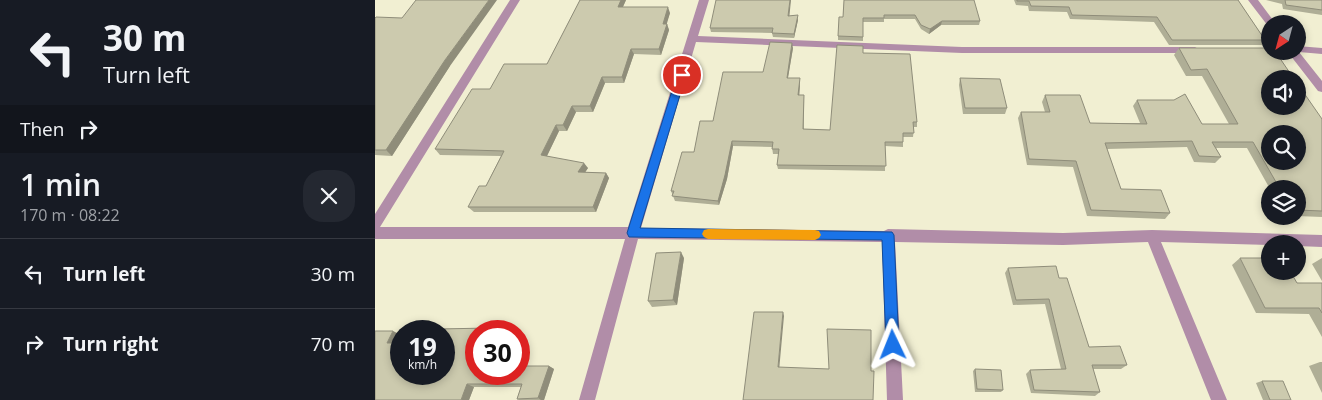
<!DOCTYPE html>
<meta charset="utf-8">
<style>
:root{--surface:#171b24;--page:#242831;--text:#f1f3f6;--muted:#9ea1a6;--line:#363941}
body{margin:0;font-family:"Open Sans",sans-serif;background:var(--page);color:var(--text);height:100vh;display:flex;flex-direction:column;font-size:19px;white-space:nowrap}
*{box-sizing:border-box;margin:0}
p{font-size:16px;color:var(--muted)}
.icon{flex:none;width:28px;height:28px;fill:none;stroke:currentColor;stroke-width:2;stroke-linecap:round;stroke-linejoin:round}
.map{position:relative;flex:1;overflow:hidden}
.drawer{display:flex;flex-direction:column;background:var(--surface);width:375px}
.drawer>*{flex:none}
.hud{background:#171b24;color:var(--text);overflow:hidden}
.needle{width:32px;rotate:216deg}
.fabs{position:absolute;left:886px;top:15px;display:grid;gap:10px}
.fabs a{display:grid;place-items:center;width:45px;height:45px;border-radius:50%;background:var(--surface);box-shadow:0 2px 8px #0003;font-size:25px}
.speed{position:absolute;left:15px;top:320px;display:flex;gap:10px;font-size:25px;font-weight:700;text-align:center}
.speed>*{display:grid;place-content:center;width:65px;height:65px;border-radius:50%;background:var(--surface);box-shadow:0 2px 8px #0003;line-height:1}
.speed small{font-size:12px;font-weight:400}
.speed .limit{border:8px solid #d22;background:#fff;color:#111}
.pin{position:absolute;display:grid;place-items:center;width:42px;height:42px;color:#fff;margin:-21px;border:2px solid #fff;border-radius:50%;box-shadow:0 1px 5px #0007}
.me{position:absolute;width:55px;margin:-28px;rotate:358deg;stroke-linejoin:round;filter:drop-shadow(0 0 4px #0008)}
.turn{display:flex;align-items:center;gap:18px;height:105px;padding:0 20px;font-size:22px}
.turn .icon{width:65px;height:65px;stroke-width:2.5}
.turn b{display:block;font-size:35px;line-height:42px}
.then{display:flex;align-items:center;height:48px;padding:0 20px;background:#0003;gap:10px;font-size:19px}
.round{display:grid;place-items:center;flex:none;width:52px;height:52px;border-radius:20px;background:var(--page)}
.headline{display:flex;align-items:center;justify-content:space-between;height:85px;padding:0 20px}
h1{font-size:30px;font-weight:600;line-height:38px}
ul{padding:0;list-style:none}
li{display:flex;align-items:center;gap:15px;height:70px;padding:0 20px;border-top:1px solid var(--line)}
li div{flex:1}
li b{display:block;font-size:19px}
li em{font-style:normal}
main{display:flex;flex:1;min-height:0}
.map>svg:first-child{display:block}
</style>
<main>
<section class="drawer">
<div class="hud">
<div class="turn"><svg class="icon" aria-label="left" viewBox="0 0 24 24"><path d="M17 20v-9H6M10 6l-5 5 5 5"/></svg><div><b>30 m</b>Turn left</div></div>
<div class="then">Then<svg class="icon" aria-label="right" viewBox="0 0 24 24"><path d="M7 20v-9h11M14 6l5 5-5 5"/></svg></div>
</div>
<div class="headline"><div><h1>1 min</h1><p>170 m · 08:22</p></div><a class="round"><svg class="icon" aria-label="close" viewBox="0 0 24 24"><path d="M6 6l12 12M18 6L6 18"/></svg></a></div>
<ul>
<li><svg class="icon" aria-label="left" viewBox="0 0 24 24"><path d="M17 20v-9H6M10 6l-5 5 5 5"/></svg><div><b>Turn left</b></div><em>30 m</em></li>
<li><svg class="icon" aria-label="right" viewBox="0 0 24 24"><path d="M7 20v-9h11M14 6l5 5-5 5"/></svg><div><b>Turn right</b></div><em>70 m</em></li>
</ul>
</section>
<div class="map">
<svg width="947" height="400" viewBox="0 0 947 400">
<rect width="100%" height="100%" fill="#f1efd2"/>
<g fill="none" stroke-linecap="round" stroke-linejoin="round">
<path fill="#b18da8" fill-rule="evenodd" d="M135 0H145L5 227H253L324 0H334L323 36 587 47H820L825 50 820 53H587L321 42 266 228 509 231 513 229 688 233 777 230 947 235V247L922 246V244L895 245 786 242 852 400H836L773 242 688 245 520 242 528 400H512L507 242 263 239 220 400H204L250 239H0V214Z
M873 0H883L901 24H895V27L893 26Z
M922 46 947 48V54L924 52 947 81V92L943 91 912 51H922Z"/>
</g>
<path fill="#afae96" d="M205 0H251L248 7 295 13 291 24H292L294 30 286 55 259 54 249 83H230L218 112H201L192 131H184L172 156 213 168 210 172 231 173 234 178 221 212H99L93 207 111 186 126 156 65 155 60 149 115 89 172 64Z
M469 0 605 21 604 25H566L554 34 546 29 540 19H509V22H488V41L463 40V36L468 17Z
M639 0H863L890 40 887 45H794L779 22 695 19 692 12 654 11 653 6 641 5Z
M891 0H947V15L908 9 907 4Z
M414 16 423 20 419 38 398 37 397 33 336 32 335 28Z
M0 18 75 66 17 156 0 155Z
M418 48 413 78 425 83 424 95H429V129L455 130 488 53 542 122V127H539L538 137H528V147L510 146V171L403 169 402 165 404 154H398L397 147 358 146 352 179 344 205 300 201 296 191 338 121 388 72Z
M804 48 947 119V217L922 216V189H895L872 148H841L846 157 840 163 819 162 812 147 732 149 746 189 795 213 790 219 712 216 698 167 652 165 643 118 646 112H670L667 102 670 95 715 123H765L758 106 762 100H799L827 124H854L827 76H811L799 55Z
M585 78 632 108 630 114H588L584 85Z
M309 258 302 305 277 307 273 301Z
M865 258 922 283H947V337L934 314 881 313 857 265Z
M947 258V281L937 264Z
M633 268 684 278 714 347 752 365 746 369H718L725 392 720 396 656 393 651 374 655 370 686 369 670 304 638 305 630 273Z
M0 331 26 335 22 343 101 374 174 366 179 369 169 400H144L142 399 146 387H99L94 400Z
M945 362H947V393L934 366Z
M600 369 628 390 626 392H600L598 371Z
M887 381 916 400H888L881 383Z"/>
<path fill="#8f8d7a" d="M114 0H122L75 66 17 156 11 150 70 60Z
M246 0H251L245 13 243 7Z
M415 0H416L414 20 413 16Z
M293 7 295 13 290 30 288 24Z
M423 15V20L419 38V34Z
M567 21 566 25 554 34 555 29Z
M292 24 294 30 286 55 284 49Z
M417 43 418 48 412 83V78Z
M256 49 259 54 249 83 247 77Z
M227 77 230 83 218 112 215 106Z
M425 78V83L424 100 423 95Z
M197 106 201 112 192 131 188 125Z
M181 125 184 131 170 160 166 155Z
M357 141 358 146 352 179 344 205 343 201Z
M209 163 213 168 207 177 203 172Z
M231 173 234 178 221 212 218 207Z
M306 252 309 258 302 305 298 300Z
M408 312 409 316 404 371 403 367Z
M18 331 26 335 20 347 12 343Z
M174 366 179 369 169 400H166L163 398Z
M92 384 99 387 94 400H86Z"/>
<path fill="#cccaae" stroke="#8f8d7a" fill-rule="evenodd" d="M41 0H114L70 60 11 150H0V18L1 17 27 18Z
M205 0H246L243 7H293L288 24H292L284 49H256L247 77H227L215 106H197L188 125H181L166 155 209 163 203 172 231 173 218 207H93L104 186H111L129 151 60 149 97 89H115L129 64H172Z
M341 0H415L413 16 423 15 419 34 397 33 398 28H335Z
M469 0H599L605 21H567L555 29 546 25 540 15H509V18H488V37L463 36 464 17H468Z
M642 0H863L890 40H797L782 17 697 15 694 7 656 6 654 1H642Z
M910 0H947V10L911 5Z
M395 42 417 43 412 78H425L423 95H429L428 129 455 130 462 45 488 46V53L535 54 542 122H538L539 133H528V142H510L511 166 402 165 404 149H397L398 142 357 141 350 175 343 201 297 196 299 191H296L307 152H319L325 121H338L348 72H388Z
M804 48H895V51H900L919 79H895V106H922V83L947 119V211L922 210V189H905L878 142H837L846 157 824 156 817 141 730 143 746 189 786 190 795 213 716 210 701 161 654 159 646 112H675L670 95H705L715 123 772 124 762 100H799L810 94 827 124H863L832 69 816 70ZM895 134H922V161H895Z
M585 78 625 79 632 108H590Z
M306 252 298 300 273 301 281 253Z
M865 258H895V271H915L922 283H947V313L944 308H890Z
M681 266 684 278H692L714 347 745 346 752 365H717L725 392 659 390 655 370 691 369 674 299 641 300 633 268Z
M379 312H408L403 367 454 369 452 329 496 330V371H499L498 400H368Z
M115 328 114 331H101V374H144V366H174L163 398 142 399 147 384H92L86 400H0V331H18L12 343H26V374H69V331H61L62 329Z
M600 369 626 370 628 390 602 389Z
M887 381H908L916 400H895Z"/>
<path fill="#1a73e8" stroke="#114b97" d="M307 71 311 75 265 228 517 232 519 235 524 345 522 350 518 352 513 350 511 345 507 240 254 237 252 233 302 75Z"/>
<path fill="#f59e0b" d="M333 229 440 230 444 231 446 235 444 238 440 240 333 239 329 237 327 234 329 230Z"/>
</svg>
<div class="fabs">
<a><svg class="needle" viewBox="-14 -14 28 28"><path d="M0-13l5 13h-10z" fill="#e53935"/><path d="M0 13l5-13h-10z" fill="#9ea1a6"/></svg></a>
<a><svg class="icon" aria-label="sound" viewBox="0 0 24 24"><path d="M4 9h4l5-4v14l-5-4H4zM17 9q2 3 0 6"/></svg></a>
<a><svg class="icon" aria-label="search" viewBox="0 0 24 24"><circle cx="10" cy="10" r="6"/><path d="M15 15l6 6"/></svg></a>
<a><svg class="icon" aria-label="layers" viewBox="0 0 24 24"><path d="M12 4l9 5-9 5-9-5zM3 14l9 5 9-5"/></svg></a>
<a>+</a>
</div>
<div class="speed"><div>19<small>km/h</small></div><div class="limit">30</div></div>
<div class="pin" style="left:307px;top:75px;background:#d93025"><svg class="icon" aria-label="arrive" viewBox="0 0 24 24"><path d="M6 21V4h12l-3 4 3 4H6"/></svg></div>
<svg class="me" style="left:518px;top:345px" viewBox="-20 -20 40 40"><path d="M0-17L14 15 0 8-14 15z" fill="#1a73e8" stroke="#fff" stroke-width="4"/></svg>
</div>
</main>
